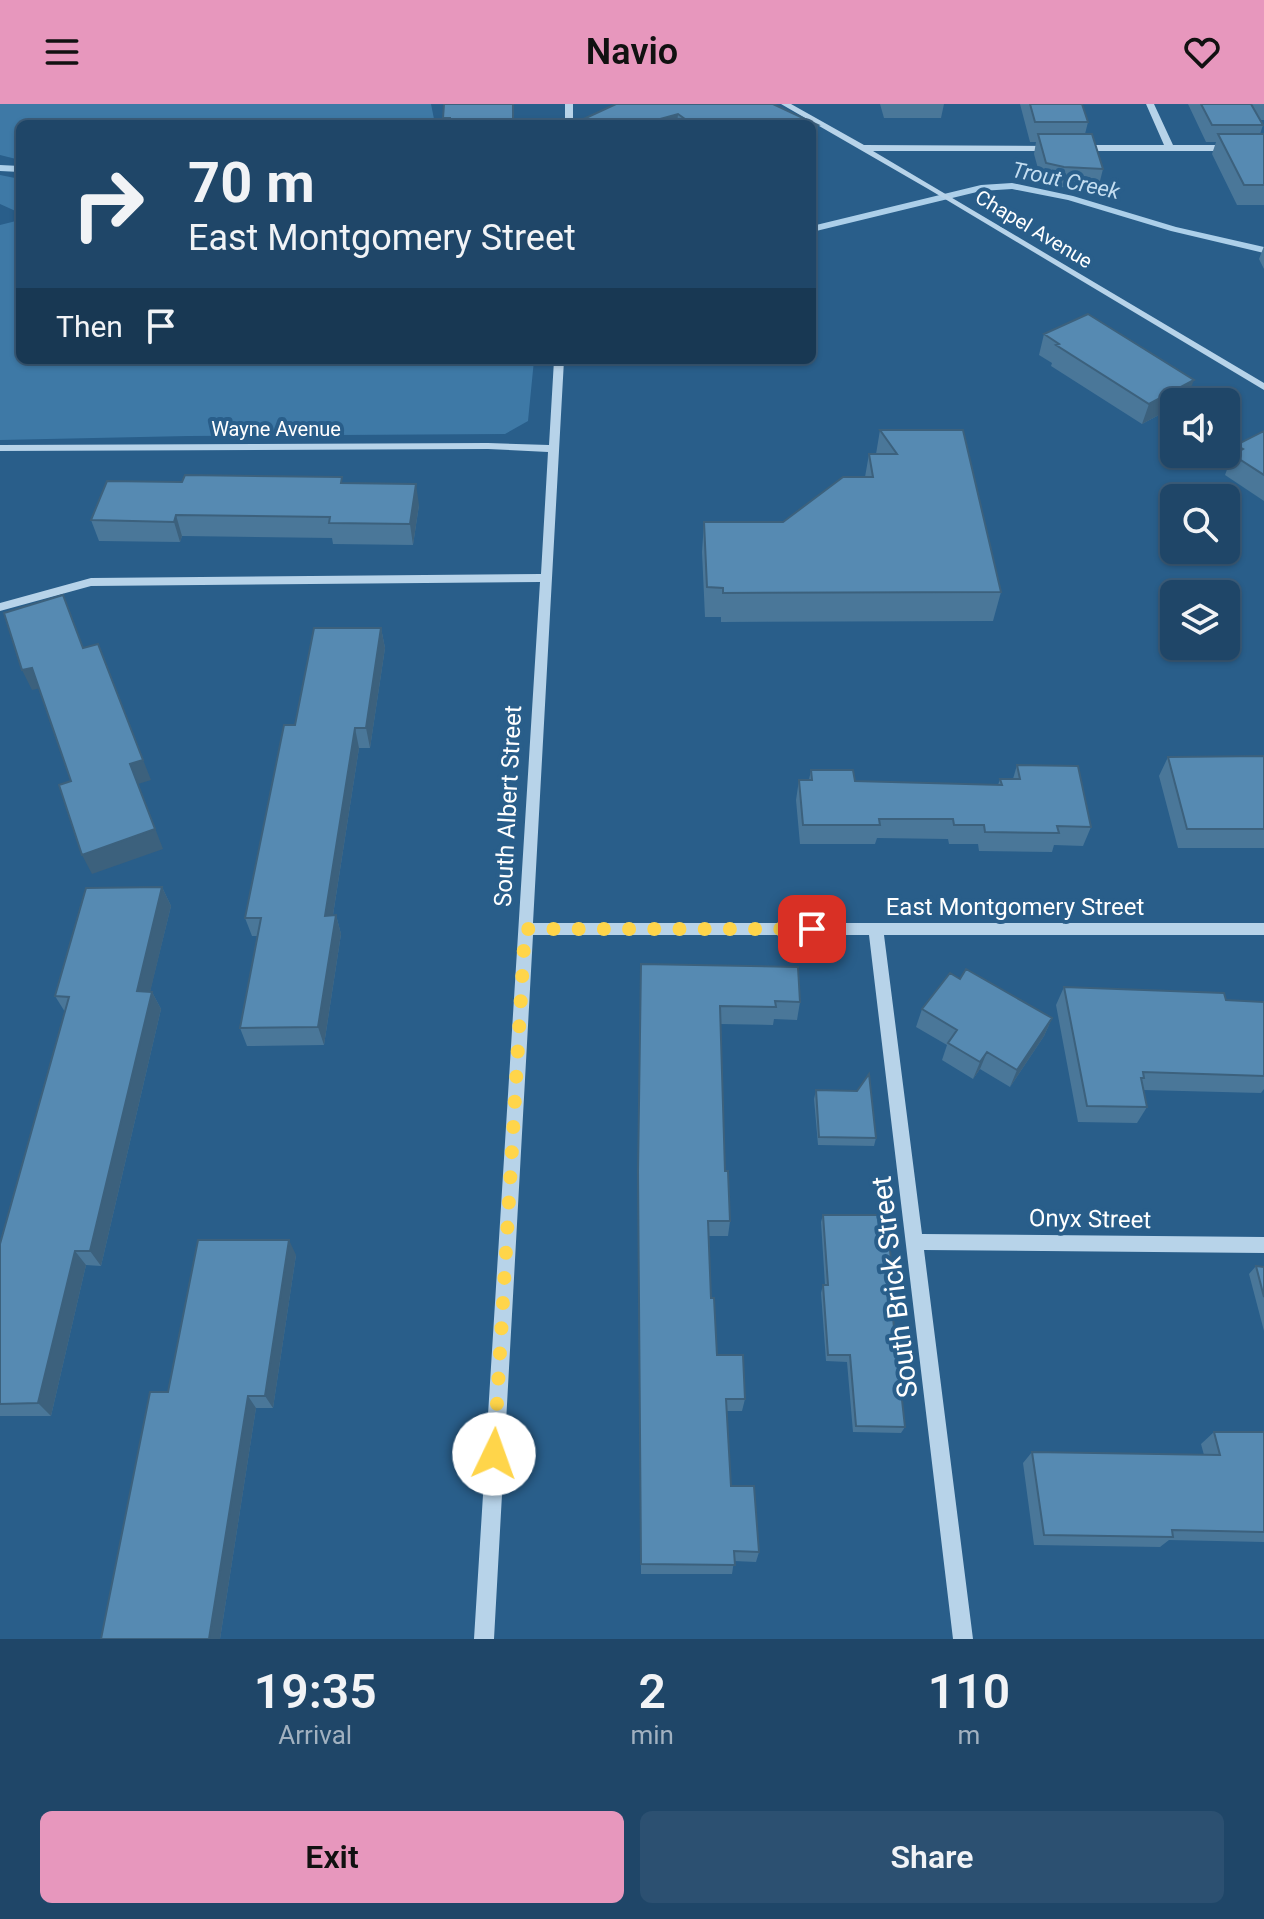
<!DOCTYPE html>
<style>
:root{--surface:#1f4668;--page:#2c5071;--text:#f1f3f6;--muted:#a1b1c0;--line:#3c5e7c;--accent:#e797bd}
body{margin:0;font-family:Roboto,sans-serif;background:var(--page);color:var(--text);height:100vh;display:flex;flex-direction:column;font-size:30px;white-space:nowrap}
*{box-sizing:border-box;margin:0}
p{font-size:26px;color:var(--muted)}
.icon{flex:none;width:44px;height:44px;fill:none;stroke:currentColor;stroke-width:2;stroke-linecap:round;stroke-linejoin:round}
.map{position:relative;height:1535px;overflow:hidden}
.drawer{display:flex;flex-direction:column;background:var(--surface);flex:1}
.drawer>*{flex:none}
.hud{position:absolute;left:16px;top:16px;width:800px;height:244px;border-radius:12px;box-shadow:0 2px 6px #0004,0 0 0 2px var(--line);background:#1f4668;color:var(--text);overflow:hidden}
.controls{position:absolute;left:1160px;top:284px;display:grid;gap:16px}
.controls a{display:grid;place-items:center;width:80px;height:80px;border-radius:12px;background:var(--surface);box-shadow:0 2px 6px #0004,0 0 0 2px var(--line);font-size:40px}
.pin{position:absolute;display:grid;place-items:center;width:68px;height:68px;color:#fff;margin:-34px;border-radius:16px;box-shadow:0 4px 12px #0006}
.me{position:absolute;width:88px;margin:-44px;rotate:3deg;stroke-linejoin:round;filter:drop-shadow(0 0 6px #0008)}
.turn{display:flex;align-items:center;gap:28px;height:168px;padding:0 40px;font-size:36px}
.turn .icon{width:104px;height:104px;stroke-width:2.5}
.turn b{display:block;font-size:56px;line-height:68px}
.then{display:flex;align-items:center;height:76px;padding:0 40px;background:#0003;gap:16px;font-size:30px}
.eta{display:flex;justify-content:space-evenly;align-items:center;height:136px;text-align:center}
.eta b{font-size:48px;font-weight:600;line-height:56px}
.button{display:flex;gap:16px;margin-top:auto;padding:16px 40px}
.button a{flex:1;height:92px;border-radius:12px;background:var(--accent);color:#111;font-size:32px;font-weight:600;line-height:92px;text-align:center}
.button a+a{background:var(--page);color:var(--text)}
header{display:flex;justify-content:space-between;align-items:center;height:104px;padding:0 40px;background:var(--accent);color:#111;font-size:36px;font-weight:600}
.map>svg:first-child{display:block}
</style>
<header><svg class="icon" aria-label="menu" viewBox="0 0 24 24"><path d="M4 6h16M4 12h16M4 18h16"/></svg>Navio<svg class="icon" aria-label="heart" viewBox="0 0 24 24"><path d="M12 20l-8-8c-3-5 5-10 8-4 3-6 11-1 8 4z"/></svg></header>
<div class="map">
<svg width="1264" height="1535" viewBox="0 0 1264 1535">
<rect width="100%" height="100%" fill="#295e8a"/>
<path fill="#3e79a6" d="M0 0H431L435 20H20V56L0 51Z
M0 71 20 75V109L0 100Z
M20 116V256H534L528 317 505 330 188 332 0 336V121Z"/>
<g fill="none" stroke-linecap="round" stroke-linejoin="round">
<path fill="#accfe9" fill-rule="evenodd" d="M0 61 20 62V68L0 67Z
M1012 79 1073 92 1176 123 1264 143V149L1171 127 1068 96 1012 85 981 87 812 128V122L981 81Z"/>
<path fill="#b7d3e9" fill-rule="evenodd" d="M565 0H573V20H565Z
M781 0H791L864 41 1054 42 1055 44 1051 47H873L1264 279V286L930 86Z
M1146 0H1154L1173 41H1264V47H1080L1076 44 1080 41H1164Z
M554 256H564L533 819H1264V831H884L922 1130 1264 1133V1149L924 1146 973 1535H953L869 831H533L494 1535H474L540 478 91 482 0 507V499L91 474 541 470 548 348 488 345 0 347V341L488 339 549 341Z"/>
</g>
<path fill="#4a7799" d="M444 0H514V20H444Z
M616 0H773L818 21 817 40 812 41V20H575V19Z
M880 0H944L941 14H884Z
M1020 0H1082L1088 18 1085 30 1103 65 1098 85 1059 83 1042 79 1034 50 1036 38H1030Z
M1188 0H1264V16H1260L1263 21 1260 30H1264V101H1237L1212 50 1216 38H1206Z
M1264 142V165L1259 155Z
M1044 230 1186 296 1174 298V303L1142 320 1051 262 1052 259 1039 251Z
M880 326 1001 488 993 517 721 518V513H705L702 448 704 418H783L865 373 869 350H876Z
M1264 327V397L1225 371 1236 341Z
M343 379 419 401 413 441 333 440 332 434 182 432 180 438 99 437 91 416Z
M381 524 385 544 370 644H359L333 811H336L341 830 324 941 247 942 240 924 257 832H252L245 814 295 621Z
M1264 652V744H1178L1159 672 1168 653Z
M1017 661 1091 723 1083 742 1054 741 1052 748 979 747 978 740H949L948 735 877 734 875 740H800L796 696 799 676H809L811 666 855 677 998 681 1000 675H1013Z
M162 783 171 802 150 887 152 888 161 905 101 1162 86 1161 51 1312H0V1140L65 908 55 892Z
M641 860 800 898 797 916 774 915 773 921 720 920 725 1067 730 1117 728 1132H709L711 1194 717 1251 745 1295 742 1307H727L731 1382 759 1448 756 1458 734 1457 732 1470H641L638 1083Z
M960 875 1052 914 1044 932 1010 983 980 965 973 975 942 956 947 941 916 923 922 905Z
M1064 883 1226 896 1264 898V985L1261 989 1143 986 1147 1003 1137 1019 1078 1018 1056 901Z
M816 986 876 1034 874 1042 818 1041 814 995Z
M823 1111 892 1169 889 1177 905 1323 901 1329 853 1328 847 1258 826 1257 821 1189 823 1181H825L821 1118Z
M296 1151 273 1304H256L220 1535H101L168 1288Z
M1256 1162 1264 1163V1227L1249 1170Z
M1214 1328H1264V1438L1169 1436 1160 1443 1034 1441 1023 1359 1032 1348 1204 1351 1201 1340Z"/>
<path fill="#3c617d" d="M678 10 677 20H642Z
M818 21 817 40 812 41V23Z
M1194 276 1186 296 1183 298H1174V303L1142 320 1149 300Z
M416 380 419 401 413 441 410 420Z
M176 411 182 432 180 438 174 418Z
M381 524 385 544 370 644 366 624Z
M98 540 151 676 138 680 163 745 92 770 82 751 130 660Z
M32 564 41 584 32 586 22 566Z
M355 624 359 644 330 830 325 812Z
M162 783 171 802 146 905 137 887Z
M336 811 341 830 324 941 318 923Z
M152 888 161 905 101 1162 90 1147Z
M1052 914 1044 932 1010 983 1017 966Z
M987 948 980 965 973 975 980 958Z
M289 1136 296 1151 273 1304 265 1292Z
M75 1147 86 1161 51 1312 38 1299Z
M248 1292 256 1304 220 1535H209Z"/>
<path fill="#568ab2" stroke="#3c617d" stroke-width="2" d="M444 0H513V20H450V14H443Z
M616 0H773L818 21 812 23V20H692L678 10 642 20H575V19Z
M1030 0H1082L1088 18H1035Z
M1201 0H1251L1263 21H1212Z
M1038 30H1092L1103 65 1064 63 1046 59Z
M1218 30H1264V81H1244Z
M1088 210 1194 276 1149 300 1056 241 1059 240 1044 230Z
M880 326H963L1001 488 723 489V484L707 483 704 418H783L843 373H873L869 350H897Z
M1264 327V371L1233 351 1243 345 1236 341Z
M185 371 342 373 341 379 416 380 410 420 329 419 330 413 176 411 174 418 91 416 107 377 182 378Z
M63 491 83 544 98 540 143 656 130 660 155 725 82 751 59 681 71 677 32 564 22 566 4 509Z
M314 524H381L366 624H355L325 812 336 811 318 923 240 924 261 814H245L284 621H295Z
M1264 652V725H1187L1168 653Z
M1017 661 1078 662 1091 723 1057 722 1059 729 985 728 984 721H954L953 715H879L880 721H803L799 676H812L811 666H853L855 677 1002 681 1000 675H1020Z
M162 783 137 887 152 888 90 1147H75L38 1299 0 1300V1140L69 893 55 892 86 784Z
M641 860 798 863 800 898 775 897 776 903 720 902 725 1067H728L730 1117H708L711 1194H714L717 1251H743L745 1295H726L731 1382H754L759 1448 734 1447 735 1461 641 1460 638 1068Z
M966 865 1052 914 1017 966 987 948 980 958 948 939 957 926 922 905 950 869 960 875Z
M1064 883 1224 889 1226 896 1264 898V972L1143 968 1144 974H1141L1147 1003 1087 1002Z
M869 970 876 1034 819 1033 816 986 857 987Z
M823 1111H887L892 1169H888L905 1323 856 1322 850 1251H828L823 1181H828Z
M198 1136H289L265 1292H248L209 1535H101L150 1288H168Z
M1256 1162 1264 1163V1193Z
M1214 1328H1264V1428L1172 1426 1173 1433 1044 1431 1032 1348 1220 1351Z"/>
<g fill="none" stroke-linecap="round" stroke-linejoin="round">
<path stroke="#ffd54a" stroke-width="14" stroke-dasharray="0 25.2" d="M494 1350 525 825H812"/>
</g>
<g text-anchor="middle" stroke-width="8" stroke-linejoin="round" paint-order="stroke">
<g font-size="20" fill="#fff" stroke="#295e8a">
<text transform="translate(1034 125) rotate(31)" y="7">Chapel Avenue</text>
<text x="276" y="332">Wayne Avenue</text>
</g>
<g font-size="22" font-style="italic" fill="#c3ddf0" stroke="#295e8a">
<text transform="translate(1066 76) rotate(12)" y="8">Trout Creek</text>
</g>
<g font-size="24" fill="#fff" stroke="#295e8a">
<text transform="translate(508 702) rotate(-87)" y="8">South Albert Street</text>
<text x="1015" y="811">East Montgomery Street</text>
<text transform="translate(1090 1115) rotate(1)" y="8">Onyx Street</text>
</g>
<g font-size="28" fill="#fff" stroke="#295e8a">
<text transform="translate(894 1183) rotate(-97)" y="10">South Brick Street</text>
</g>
</g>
</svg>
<div class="controls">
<a><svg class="icon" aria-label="sound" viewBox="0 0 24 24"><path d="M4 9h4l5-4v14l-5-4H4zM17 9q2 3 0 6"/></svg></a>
<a><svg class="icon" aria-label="search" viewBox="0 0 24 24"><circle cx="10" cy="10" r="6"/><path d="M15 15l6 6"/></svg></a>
<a><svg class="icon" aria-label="layers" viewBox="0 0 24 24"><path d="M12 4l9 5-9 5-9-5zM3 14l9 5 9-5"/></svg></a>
</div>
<div class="pin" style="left:812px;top:825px;background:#d93025"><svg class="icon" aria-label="arrive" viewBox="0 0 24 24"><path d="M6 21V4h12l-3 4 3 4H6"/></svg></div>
<svg class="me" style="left:494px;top:1350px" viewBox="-20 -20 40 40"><circle r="19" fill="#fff"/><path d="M0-13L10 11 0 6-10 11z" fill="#ffd54a"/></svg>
<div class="hud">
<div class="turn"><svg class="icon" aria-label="right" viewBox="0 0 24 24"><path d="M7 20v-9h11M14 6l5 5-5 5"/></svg><div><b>70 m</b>East Montgomery Street</div></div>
<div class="then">Then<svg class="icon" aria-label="arrive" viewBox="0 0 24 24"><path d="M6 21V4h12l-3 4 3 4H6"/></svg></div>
</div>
</div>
<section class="drawer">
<div class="eta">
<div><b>19:35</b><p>Arrival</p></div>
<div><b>2</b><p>min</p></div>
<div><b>110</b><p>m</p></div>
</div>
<div class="button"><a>Exit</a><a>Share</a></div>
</section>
